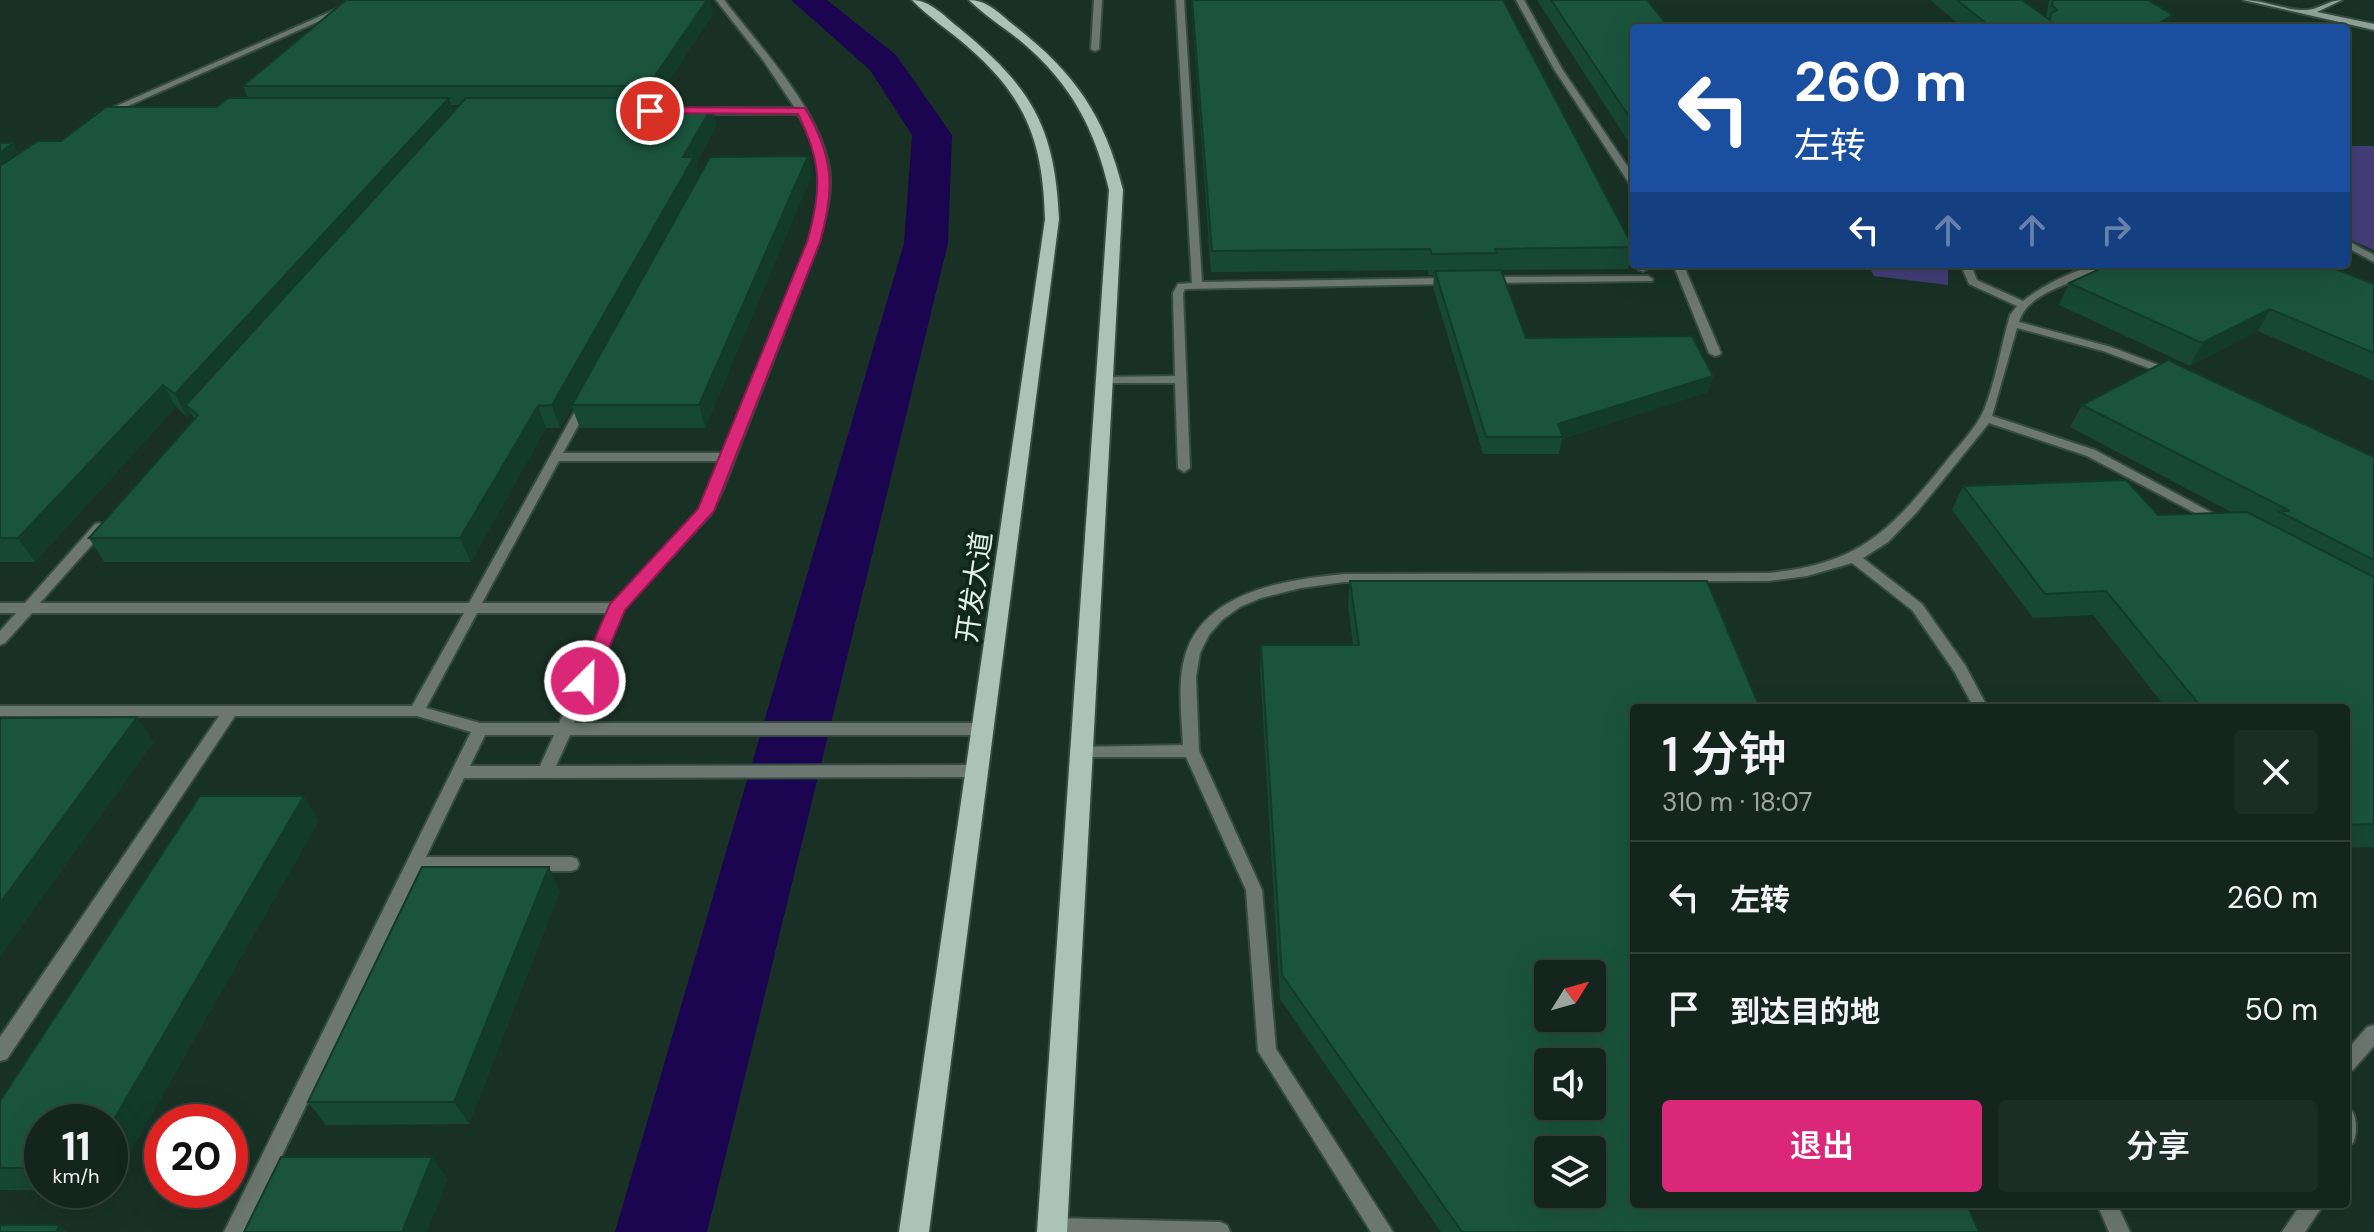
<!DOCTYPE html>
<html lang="zh">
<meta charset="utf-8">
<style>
:root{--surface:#13251c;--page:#1c2d25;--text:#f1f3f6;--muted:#9da5a3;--line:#32423b;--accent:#db2777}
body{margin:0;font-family:"DM Sans","Noto Sans SC",sans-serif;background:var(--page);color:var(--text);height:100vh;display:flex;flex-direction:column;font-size:30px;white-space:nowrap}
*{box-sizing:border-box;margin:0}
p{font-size:26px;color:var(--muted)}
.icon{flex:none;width:44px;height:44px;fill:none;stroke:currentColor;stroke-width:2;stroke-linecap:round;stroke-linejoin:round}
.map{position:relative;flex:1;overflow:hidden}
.details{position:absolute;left:1630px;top:704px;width:720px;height:504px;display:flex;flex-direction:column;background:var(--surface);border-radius:8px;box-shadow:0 8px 32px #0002,0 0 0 2px var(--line)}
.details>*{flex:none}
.guide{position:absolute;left:1630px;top:24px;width:720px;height:244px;border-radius:8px;box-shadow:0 8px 32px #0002,0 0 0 2px var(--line);background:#1a4fa0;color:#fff;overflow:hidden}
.needle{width:52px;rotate:53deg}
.tools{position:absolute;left:1534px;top:960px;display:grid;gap:16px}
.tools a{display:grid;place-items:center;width:72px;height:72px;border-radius:8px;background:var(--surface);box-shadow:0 8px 32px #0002,0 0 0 2px var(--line);font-size:40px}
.speed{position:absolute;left:24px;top:1104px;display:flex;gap:16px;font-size:40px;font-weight:700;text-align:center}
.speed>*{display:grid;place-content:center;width:104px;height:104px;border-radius:50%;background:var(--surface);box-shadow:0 8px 32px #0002,0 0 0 2px var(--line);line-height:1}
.speed small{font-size:20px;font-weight:400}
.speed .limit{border:12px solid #d22;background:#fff;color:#111}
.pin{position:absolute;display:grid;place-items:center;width:68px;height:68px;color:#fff;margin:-34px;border:4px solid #fff;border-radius:50%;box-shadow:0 2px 8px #0007}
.me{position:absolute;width:88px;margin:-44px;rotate:23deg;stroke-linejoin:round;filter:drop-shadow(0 0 6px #0008)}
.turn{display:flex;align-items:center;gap:28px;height:168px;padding:0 32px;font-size:36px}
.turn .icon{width:104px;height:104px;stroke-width:2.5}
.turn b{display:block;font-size:56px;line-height:68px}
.lanes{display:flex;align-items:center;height:76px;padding:0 32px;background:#0003;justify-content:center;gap:40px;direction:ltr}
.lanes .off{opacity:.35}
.round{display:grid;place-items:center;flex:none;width:84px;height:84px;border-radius:8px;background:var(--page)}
.summary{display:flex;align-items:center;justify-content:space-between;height:136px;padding:0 32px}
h1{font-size:48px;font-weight:600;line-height:60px}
.cta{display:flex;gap:16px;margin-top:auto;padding:16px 32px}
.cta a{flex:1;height:92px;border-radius:8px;background:var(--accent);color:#fff;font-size:32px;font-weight:600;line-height:92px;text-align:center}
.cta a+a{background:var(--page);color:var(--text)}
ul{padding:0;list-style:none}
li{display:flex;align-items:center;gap:24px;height:112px;padding:0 32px;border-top:2px solid var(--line)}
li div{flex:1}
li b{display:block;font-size:30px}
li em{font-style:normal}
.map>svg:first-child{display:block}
</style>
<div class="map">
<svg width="2374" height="1232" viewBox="0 0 2374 1232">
<rect width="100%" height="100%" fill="#193125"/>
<path fill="#433e77" d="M2346 146H2374V250L2346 238Z
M1868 264H1948V285L1874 276Z"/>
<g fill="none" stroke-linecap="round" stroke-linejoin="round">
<path fill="#1b0450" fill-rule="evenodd" d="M791 0H827L896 55 952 135 948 243 707 1232H615L904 243 912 135 870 70Z"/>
<defs>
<path id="lane" d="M357 0H367L103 117 96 115Z
M716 0H724C760 47 819 108 829 168 833 193 825 218 819 242L723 489 711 514 623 610 574 723H983L988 725 991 729 988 733 983 735H570L556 766 977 765 983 767 985 771 983 775 977 777 464 778 426 857H571L577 859 579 864 577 869 571 871H419L245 1232H224L471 732 417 716H235L7 1059 0 1061V1037L219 716H0V706H412L464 613H32L5 643 0 645V631L16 613H0V603H25L95 524 100 523 107 527 105 530 40 603H469L580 402 584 400 590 404 563 453H725L809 242C822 191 825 161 798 114H694L690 111 694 108H795L763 60ZM559 461H722L700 509 613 603H482ZM477 613H608L559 723H480L426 708ZM485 735H554L540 766H470Z
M1094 0H1102L1099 49 1095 51 1091 49Z
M1176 0H1184L1202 282 1449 278 1454 281 1449 284 1185 289 1183 293 1190 468 1184 472 1178 468 1175 383H1107L1101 380 1107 377 1175 376 1173 293 1178 284 1192 283Z
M1516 0H1524L1562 69 1634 176V186L1629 183 1554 69Z
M2346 240 2374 255V262L2346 247Z
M1636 264H1646L1648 268 1643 271 1639 270Z
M1673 264H1683L1721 353 1719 355 1715 356 1709 353Z
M1968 264H1978L1973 270 1977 280 2023 301C2044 284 2084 264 2111 264 2087 281 2027 289 2019 322L2111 347 2175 371V375H2167L2103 351 2017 328 1992 416 2095 450 2229 522 2228 525H2218L2087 456 1989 423 1917 512 1888 542 1863 558 1922 604 1965 665 1988 708H1974L1954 671 1912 610 1852 563 1807 576 1768 581 1344 582 1301 588 1261 598 1240 607 1222 620 1209 635 1200 653 1196 677 1199 751 1262 890 1276 1049 1393 1232H1371L1258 1051 1246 890 1186 757H1082L1077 755 1074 751 1077 747 1183 745C1182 719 1178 691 1183 664 1197 592 1283 580 1344 574L1768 573C1859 564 1889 532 1944 464 1957 447 1975 430 1984 410 1996 380 2001 346 2010 315L2017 306 1969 284 1963 270Z
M1648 276 1653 279 1652 281 1486 283 1481 280 1486 277Z
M2374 1025V1046L2353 1070 2346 1072V1051L2367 1027Z
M2346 1109 2353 1112C2357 1121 2357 1134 2353 1143L2346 1146Z
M2097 1204H2117L2130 1232H2109Z
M2301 1204H2324L2305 1232H2282Z
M1052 1218 1220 1222 1227 1225 1230 1232H1043L1042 1228 1045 1221Z"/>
<path id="secondary" d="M2243 0C2264 0 2287 11 2306 10 2318 10 2329 0 2342 0L2317 12 2374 24V30Z"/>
<path id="primary" d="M912 0C930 0 944 16 958 27 1030 86 1055 125 1059 219L929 1232H899L1045 219C1043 143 1027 98 968 47 950 31 928 17 912 0Z
M969 0C986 0 998 12 1011 23 1073 71 1104 113 1123 190L1067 1232H1037L1109 190C1095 129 1071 84 1023 43 1005 28 985 16 969 0Z"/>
</defs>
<use href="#lane" stroke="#354c40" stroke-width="4"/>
<use href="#secondary" stroke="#354c40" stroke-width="4"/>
<use href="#primary" stroke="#354c40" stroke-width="4"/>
<use href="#lane" fill="#6b7770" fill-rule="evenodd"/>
<use href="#secondary" fill="#8fa298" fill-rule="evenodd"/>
<use href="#primary" fill="#abc3b6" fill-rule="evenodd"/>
</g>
<path fill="#164834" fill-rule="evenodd" d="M1191 0H1503L1633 247 1628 269 1494 270 1526 338 1713 376 1708 392 1562 439 1559 454H1483L1433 287 1434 275H1429L1428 270 1211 272Z
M1537 0H1647L1634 28V141H1628Z
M1930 0H2022L2046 18 2049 0H2148L2173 15 2167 28H1964Z
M713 14 653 105H642L643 107H712L716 126 696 164 699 177 808 156 811 177 705 428H580L572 407 560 428H546L471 562H104L89 538 194 419 191 413 187 417 176 407 35 562H0V143L19 153 61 141 217 107 248 98 243 86ZM451 105H459L453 111Z
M2069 283 2374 284V381L2258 331 2190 366 2059 305Z
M2082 405 2374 457V847L2346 848V708H2166L2093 615 2033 618 1952 510 1963 486 2158 515 2233 513 2070 427Z
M1350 581 1979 1232H1441L1280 999 1260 669 1261 645H1353L1348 605Z
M319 821 42 1122V1190L108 1191 0 1190V1101Z
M560 891 469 1124 326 1125 308 1102Z"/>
<path fill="#123b2a" d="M707 0H710L713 14 653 105 648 86Z
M2173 15 2167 28H2150Z
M449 98 455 117 186 405 191 413 187 417 175 394Z
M640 98 645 117 634 107Z
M712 107 716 126 696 164 699 177 560 428 552 405 683 157Z
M13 143 24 163 0 181V153Z
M808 156 811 177 705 428 699 405Z
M2270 309 2258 331 2190 366 2202 343Z
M1713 376 1708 392 1562 439 1563 437 1558 424Z
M163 385 176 407 35 562 18 538Z
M538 406 546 428 471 562 460 538Z
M137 717 154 742 0 957V903Z
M304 796 319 821 110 1188V1126Z
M549 867 560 891 469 1124 454 1102Z
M432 1157 448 1179 427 1232H402Z
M60 1225 68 1232H56Z"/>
<path fill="#1a543c" stroke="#123b2a" stroke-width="2" fill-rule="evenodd" d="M346 0H707L648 86H243Z
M1192 0H1503L1633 247 1495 249 1497 253 1432 254 1430 249 1212 251Z
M1551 0H1647L1670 28H1634V121H1632Z
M1957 0H2022L2050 20 2051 13 2057 10 2052 5 2053 0H2148L2173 15 2150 28H1992Z
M228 98H449L175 394 163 385 18 538H0V166L38 141H61L106 107H217Z
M466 98H640L634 107H712L683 157H694L552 405 538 406 460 538H89L198 415 186 405Z
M0 143H13L0 153Z
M808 156 699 405H572L710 157Z
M2111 264H2323L2374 284V353L2270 309 2202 343 2069 283Z
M1501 270 1526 338 1692 336 1713 376 1558 424 1563 437H1486L1435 271Z
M2168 360 2374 457V560L2278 511H2290L2082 405Z
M2126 480 2158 515 2247 512 2374 577V824L2346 825V708H2202L2106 591 2045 594 1963 486Z
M1350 581H1707L1760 708H1634V1204H1967L1979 1232H1462L1282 975 1261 645H1359ZM1548 974H1592V1018H1548ZM1548 1062H1592V1106H1548ZM1548 1150H1592V1194H1548Z
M137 717 0 903V718Z
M200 796H304L110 1126V1122H42V1168H0V1101Z
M422 867H549L454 1102H308Z
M281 1157H432L402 1232H244Z
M0 1225H60L56 1232H0Z"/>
<path fill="#db2777" stroke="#8e194d" stroke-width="2" d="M650 107 805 108C834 157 835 189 820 242L714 511 625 610 595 681 585 688 576 681 610 604 698 509 807 242C822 190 822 162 798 114L646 113V108Z"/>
<g text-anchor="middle" stroke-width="8" stroke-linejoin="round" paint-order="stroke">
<g font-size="28" fill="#e2f0e8" stroke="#0f271c">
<text transform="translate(974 587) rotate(-82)" y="10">开发大道</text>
</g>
</g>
</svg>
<div class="tools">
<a><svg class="needle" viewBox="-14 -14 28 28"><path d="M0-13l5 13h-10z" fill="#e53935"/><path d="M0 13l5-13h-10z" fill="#9da5a3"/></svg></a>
<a><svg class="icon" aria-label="sound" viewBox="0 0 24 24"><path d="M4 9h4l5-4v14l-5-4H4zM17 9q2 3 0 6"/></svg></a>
<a><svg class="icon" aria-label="layers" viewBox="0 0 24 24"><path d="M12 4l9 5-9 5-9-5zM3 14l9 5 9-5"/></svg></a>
</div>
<div class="speed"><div>11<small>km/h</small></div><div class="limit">20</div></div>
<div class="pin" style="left:650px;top:111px;background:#d93025"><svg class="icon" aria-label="arrive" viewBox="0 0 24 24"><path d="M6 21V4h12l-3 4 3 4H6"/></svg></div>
<svg class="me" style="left:585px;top:681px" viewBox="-20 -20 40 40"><circle r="17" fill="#db2777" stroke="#fff" stroke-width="3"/><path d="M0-11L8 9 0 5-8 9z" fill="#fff"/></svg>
<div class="guide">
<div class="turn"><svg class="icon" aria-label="left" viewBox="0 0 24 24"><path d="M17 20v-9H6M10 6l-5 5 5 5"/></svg><div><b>260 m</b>左转</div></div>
<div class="lanes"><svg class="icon" aria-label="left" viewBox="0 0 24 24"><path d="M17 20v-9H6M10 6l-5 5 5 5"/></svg><svg class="icon off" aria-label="ahead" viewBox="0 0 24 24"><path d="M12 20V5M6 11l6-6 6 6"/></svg><svg class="icon off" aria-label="ahead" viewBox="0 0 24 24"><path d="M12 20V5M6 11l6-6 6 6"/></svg><svg class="icon off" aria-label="right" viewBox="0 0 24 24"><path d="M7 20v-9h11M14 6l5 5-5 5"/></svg></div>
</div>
<section class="details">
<div class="summary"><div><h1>1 分钟</h1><p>310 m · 18:07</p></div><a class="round"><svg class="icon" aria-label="close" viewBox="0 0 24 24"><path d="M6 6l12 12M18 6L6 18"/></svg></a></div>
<ul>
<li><svg class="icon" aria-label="left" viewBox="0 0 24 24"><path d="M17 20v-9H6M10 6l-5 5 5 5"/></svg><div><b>左转</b></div><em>260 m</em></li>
<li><svg class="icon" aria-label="arrive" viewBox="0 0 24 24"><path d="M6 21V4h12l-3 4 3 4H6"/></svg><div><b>到达目的地</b></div><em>50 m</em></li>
</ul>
<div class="cta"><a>退出</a><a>分享</a></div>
</section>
</div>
